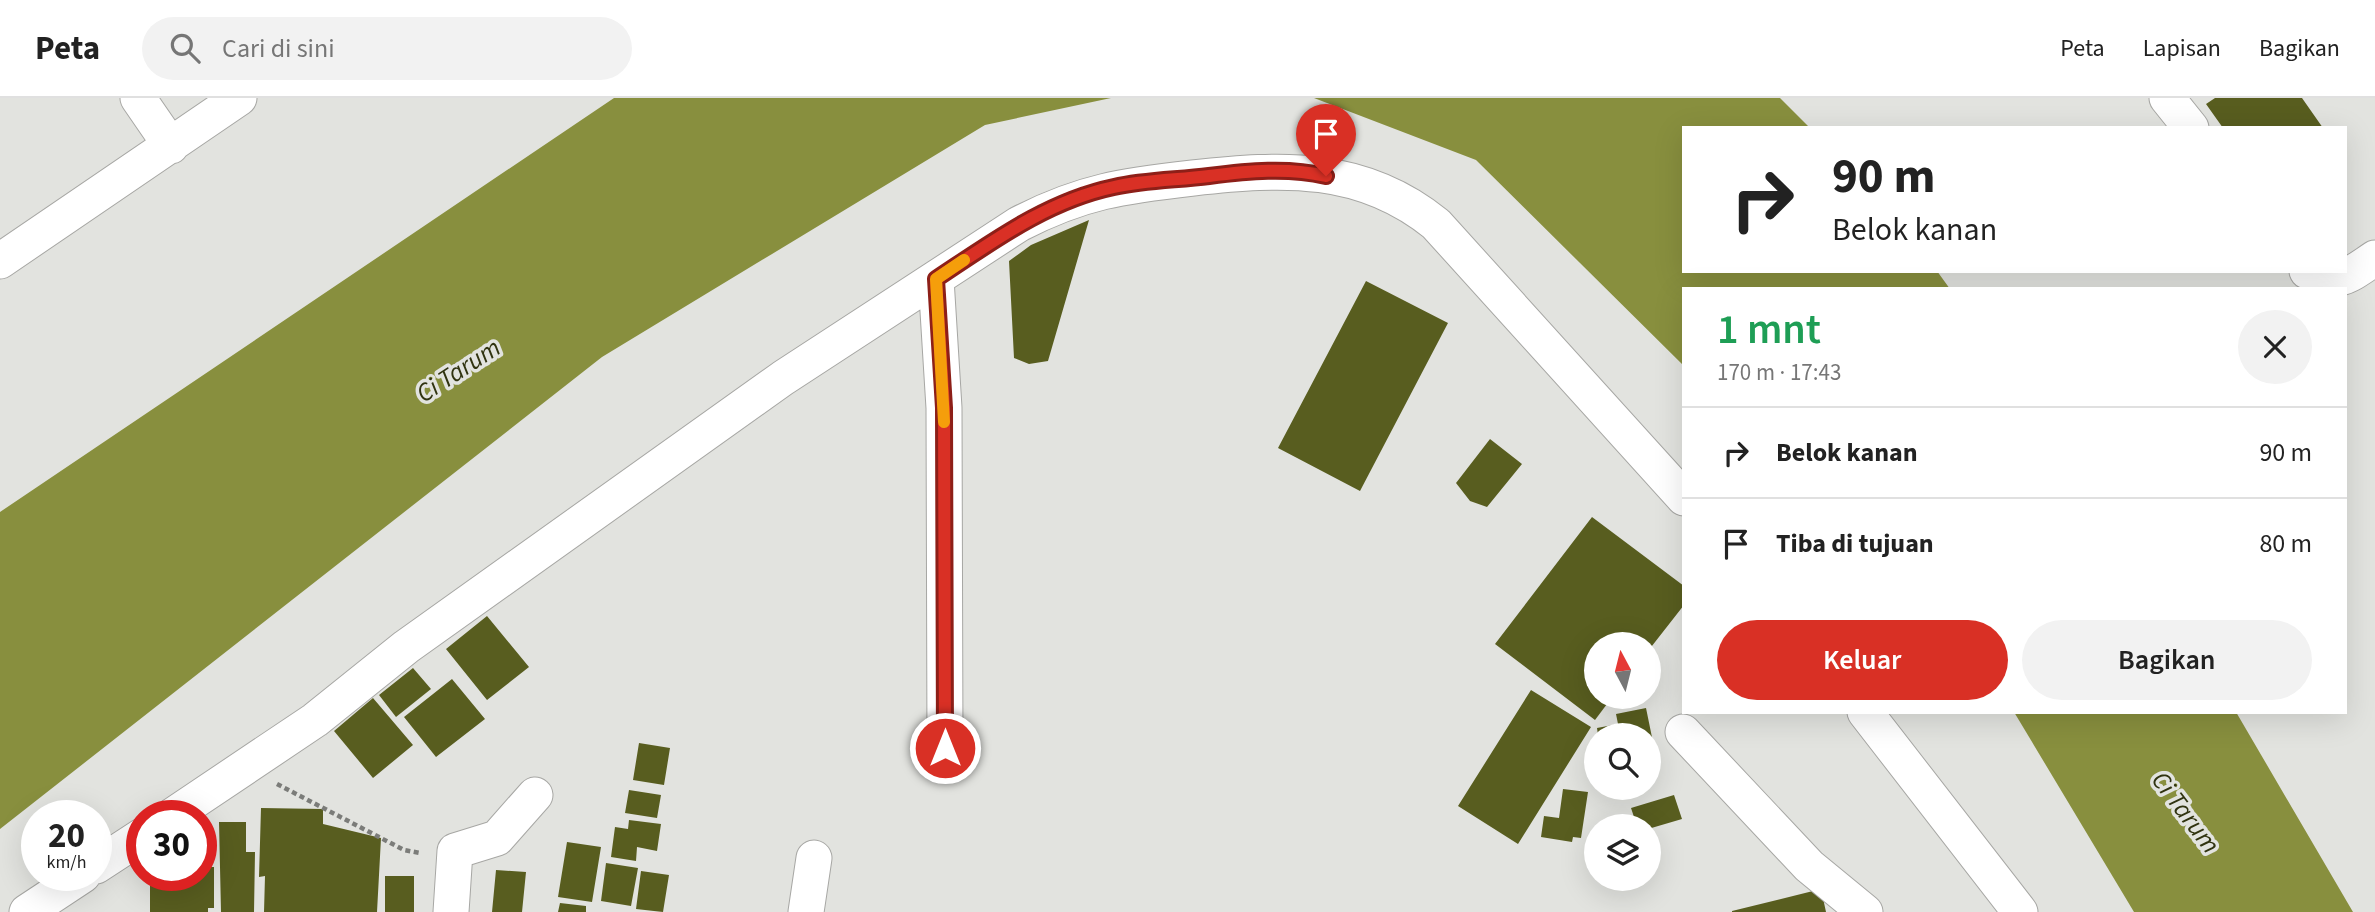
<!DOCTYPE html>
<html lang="id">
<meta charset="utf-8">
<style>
:root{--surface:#fff;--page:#f2f2f2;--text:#222;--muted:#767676;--line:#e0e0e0;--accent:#d93025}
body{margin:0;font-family:"Source Sans 3",sans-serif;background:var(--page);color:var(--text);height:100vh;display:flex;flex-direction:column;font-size:26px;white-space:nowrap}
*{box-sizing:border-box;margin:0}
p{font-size:23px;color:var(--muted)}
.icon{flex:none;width:38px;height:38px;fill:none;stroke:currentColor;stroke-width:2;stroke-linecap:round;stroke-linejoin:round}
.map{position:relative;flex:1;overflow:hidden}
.details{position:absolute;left:1682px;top:189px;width:665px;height:427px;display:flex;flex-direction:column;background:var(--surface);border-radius:0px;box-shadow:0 7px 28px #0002}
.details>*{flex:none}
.top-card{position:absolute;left:1682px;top:28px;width:665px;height:147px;border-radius:0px;box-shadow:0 7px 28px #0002;background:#fff;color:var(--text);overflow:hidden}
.needle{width:46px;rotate:353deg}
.tools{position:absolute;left:1584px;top:534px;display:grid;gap:14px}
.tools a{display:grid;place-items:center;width:77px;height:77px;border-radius:50%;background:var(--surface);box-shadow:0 7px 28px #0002;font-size:35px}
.speed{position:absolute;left:21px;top:702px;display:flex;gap:14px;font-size:35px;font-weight:700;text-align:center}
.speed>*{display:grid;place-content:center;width:91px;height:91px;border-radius:50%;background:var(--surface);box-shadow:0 7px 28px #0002;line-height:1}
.speed small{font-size:18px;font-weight:400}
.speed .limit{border:10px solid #d22;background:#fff;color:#111}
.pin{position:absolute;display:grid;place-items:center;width:60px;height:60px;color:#fff;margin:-72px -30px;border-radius:50% 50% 50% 0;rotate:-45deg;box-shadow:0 0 7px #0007}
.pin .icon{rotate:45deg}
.me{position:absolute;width:77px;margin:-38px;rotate:0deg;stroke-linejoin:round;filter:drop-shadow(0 0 5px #0008)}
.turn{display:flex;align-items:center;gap:24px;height:147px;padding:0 35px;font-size:32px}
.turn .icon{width:91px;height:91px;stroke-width:2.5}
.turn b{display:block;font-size:49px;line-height:60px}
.round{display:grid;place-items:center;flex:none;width:74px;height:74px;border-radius:37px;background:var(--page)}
.headline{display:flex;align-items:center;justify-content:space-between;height:119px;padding:0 35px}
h1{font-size:42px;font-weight:600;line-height:52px;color:#1e9e55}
.action{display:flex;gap:14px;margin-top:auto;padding:14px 35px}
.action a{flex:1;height:80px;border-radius:42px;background:var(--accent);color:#fff;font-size:28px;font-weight:600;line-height:80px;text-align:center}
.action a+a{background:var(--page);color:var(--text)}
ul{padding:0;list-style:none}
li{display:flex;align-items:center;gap:21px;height:91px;padding:0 35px;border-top:2px solid var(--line)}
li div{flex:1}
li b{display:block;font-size:26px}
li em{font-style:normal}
header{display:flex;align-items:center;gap:42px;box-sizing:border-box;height:98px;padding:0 35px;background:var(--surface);border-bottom:2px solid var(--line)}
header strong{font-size:33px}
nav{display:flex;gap:38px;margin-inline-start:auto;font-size:24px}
.search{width:490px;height:63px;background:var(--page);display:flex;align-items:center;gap:18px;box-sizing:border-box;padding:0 24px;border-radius:38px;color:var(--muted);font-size:26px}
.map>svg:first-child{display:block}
</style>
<header>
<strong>Peta</strong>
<div class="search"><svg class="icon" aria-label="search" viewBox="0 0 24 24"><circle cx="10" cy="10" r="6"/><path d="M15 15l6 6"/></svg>Cari di sini</div>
<nav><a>Peta</a><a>Lapisan</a><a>Bagikan</a></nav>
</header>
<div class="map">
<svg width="2375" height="814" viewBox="0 0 2375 814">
<rect width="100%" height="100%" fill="#e2e3df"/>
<path fill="#888f3e" d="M614 0H1111L985 27 602 259 0 731V414Z
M1314 0H1780L1810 30H1684V173H1937L1950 191H1684L1683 267 1476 62Z
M2014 614H2236L2353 814H2134Z"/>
<path fill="#585d1f" d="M2215 0H2302L2323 30H2223L2206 6Z
M1089 122 1048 263 1029 266 1014 260 1009 163 1031 147Z
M1366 183 1448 225 1360 393 1278 350Z
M1490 341 1522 366 1487 409 1470 403 1456 385Z
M1592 419 1684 488V507L1648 553V546H1596V598H1613L1595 622 1495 546Z
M487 518 529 569 487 602 446 551Z
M413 570 431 591 396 619 379 597Z
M452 581 485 621 436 659 404 619Z
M1531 592 1591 629 1518 746 1458 708Z
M373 600 413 647 373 680 334 633Z
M1646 610 1655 654 1648 655V637H1598L1597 630 1618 626 1616 616Z
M639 645 670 650 664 687 633 682Z
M1563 691 1588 694 1581 740 1573 739 1572 744 1541 739 1544 718 1559 720Z
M629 692 661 697 657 720 625 715Z
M1674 697 1682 721 1648 731V728H1637L1631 710Z
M261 710 323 711V726L381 740 377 814H264L265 778 259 779Z
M629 722 661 726 657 753 637 749 636 763 611 759 615 729 628 731Z
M219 724H246V754H255L254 814H221Z
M567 744 601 749 592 804 558 799Z
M606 765 638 770 631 808 601 803Z
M201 769H214V810H208V814H150V777H201Z
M496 772 526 774 522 814H492Z
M641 773 669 777 663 814 636 811Z
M385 778H414V814H385Z
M1821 791 1826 814H1732V813Z
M560 805 586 808V814H558Z"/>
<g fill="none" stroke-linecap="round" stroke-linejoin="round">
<defs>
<path id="minor" d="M138 0 171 48
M2167 0 2191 30
M0 163 239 0
M2307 173C2338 189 2348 178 2375 160
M936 181 944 310 945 650
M1865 614 2020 814
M1683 634 1809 768 1865 814
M172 718 315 622 406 549 783 280 1019 126C1083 93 1123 88 1193 80 1283 70 1362 66 1436 126L1684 400
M96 768 142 738
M27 814 83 777
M451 814 455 753 497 740 535 697
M806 814 814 760"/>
</defs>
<use href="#minor" stroke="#a7a7a4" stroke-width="37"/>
<path stroke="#7b7c79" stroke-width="4.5" stroke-dasharray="5 3.5" stroke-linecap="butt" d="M277 686 404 752 420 755"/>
<use href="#minor" stroke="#fff" stroke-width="35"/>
</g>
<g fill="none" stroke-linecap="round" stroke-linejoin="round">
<defs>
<path id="route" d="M945 650 944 310 936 181C992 144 1047 103 1114 89 1145 82 1178 82 1209 78 1248 73 1288 69 1326 78"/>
</defs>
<use href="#route" stroke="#8d1f18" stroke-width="18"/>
<use href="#route" stroke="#d93025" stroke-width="12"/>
<path stroke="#f59e0b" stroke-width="12" d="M944 324 936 181 964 162"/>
</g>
<g text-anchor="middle" stroke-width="7" stroke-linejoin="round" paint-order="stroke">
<g font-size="26" font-style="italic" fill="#303310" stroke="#e2e3df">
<text transform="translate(458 272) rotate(-33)" y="9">Ci Tarum</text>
<text transform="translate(2186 714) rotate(53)" y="9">Ci Tarum</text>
</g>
</g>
</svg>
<div class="tools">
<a><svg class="needle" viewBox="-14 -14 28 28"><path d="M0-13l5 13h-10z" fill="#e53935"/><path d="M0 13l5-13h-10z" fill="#767676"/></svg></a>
<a><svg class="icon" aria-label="search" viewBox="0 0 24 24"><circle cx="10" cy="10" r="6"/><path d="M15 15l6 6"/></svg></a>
<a><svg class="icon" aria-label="layers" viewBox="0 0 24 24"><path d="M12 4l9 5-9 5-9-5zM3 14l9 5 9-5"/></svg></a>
</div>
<div class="speed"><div>20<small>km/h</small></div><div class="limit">30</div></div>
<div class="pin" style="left:1326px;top:78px;background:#d93025"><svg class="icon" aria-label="arrive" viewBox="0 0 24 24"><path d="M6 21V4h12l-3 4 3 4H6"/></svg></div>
<svg class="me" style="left:945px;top:650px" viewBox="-20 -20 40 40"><circle r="17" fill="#d93025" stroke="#fff" stroke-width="3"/><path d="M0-11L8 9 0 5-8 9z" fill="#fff"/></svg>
<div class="top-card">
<div class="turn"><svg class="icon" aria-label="right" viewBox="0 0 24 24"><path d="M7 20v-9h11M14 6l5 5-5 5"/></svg><div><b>90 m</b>Belok kanan</div></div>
</div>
<section class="details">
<div class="headline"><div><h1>1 mnt</h1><p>170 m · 17:43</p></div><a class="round"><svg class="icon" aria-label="close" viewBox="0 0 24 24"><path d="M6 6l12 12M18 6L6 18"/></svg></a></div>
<ul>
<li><svg class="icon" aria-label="right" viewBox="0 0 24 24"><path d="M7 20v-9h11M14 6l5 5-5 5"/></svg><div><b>Belok kanan</b></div><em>90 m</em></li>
<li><svg class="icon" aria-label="arrive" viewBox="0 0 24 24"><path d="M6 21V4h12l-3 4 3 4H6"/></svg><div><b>Tiba di tujuan</b></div><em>80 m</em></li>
</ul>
<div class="action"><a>Keluar</a><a>Bagikan</a></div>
</section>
</div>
